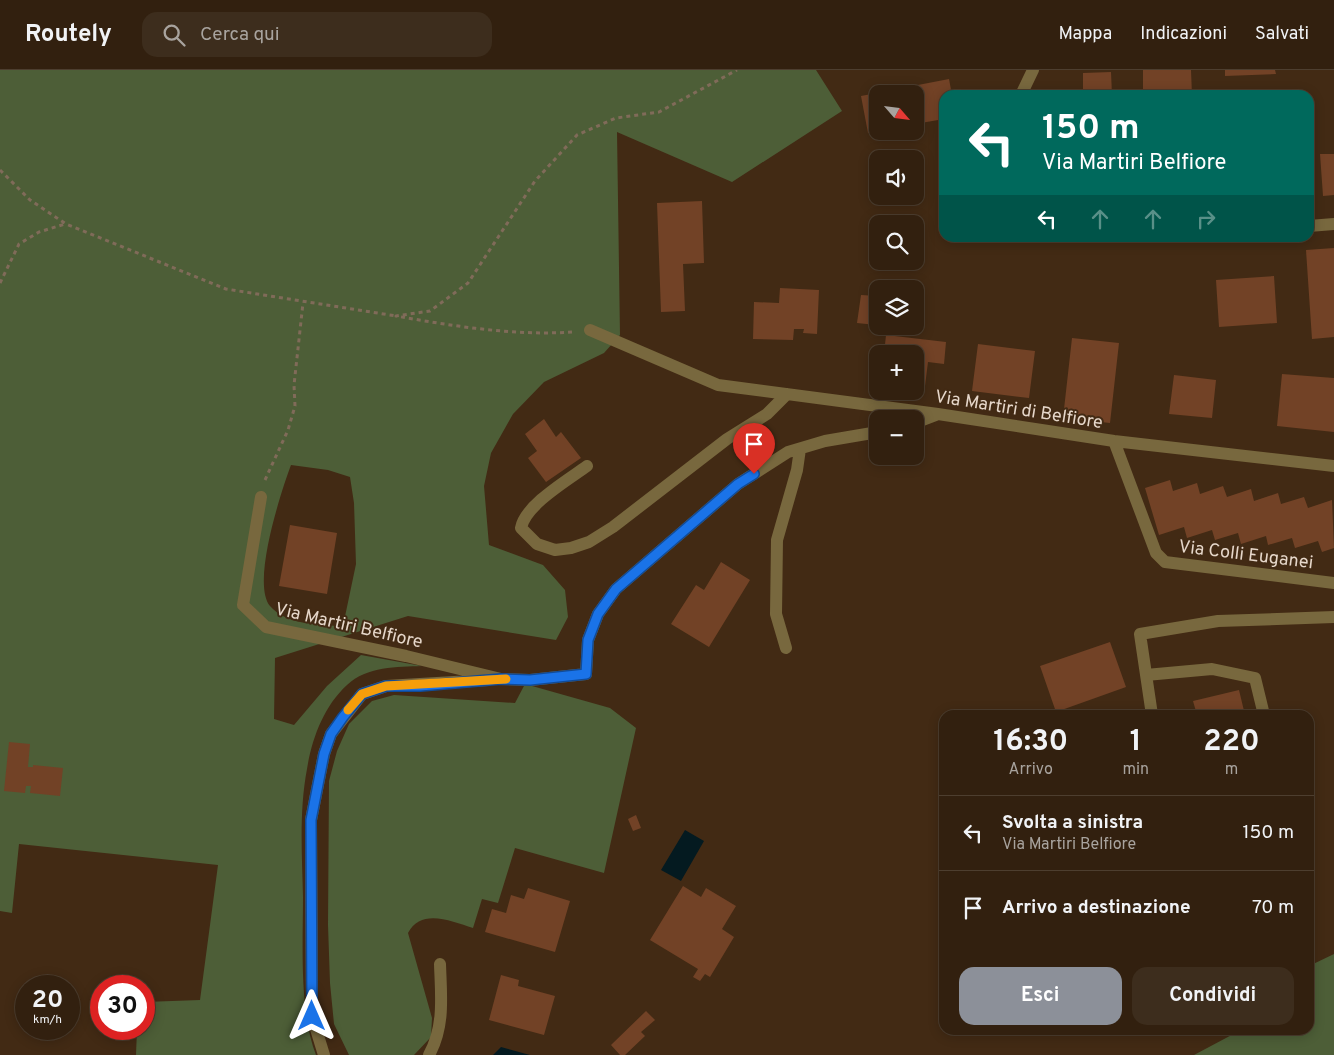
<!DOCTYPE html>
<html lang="it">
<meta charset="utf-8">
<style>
:root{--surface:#32200f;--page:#3d2d1d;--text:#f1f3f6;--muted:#a8a39e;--line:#4d3e2f;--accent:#8c9099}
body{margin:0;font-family:Overpass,sans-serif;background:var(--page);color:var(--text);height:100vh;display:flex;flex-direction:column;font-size:19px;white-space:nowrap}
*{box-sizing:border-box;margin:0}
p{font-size:16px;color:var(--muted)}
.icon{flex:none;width:28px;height:28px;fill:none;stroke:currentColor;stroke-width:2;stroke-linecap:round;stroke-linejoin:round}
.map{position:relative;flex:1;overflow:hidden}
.side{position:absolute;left:939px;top:640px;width:375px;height:325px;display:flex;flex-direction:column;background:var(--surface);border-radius:15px;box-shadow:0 2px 12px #0003,0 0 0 1px var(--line)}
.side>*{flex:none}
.top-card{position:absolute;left:939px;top:20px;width:375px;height:152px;border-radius:15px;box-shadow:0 2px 12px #0003,0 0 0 1px var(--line);background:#00695c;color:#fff;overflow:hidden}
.needle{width:32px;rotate:118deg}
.tools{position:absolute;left:869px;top:15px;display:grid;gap:10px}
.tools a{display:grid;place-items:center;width:55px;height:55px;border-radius:10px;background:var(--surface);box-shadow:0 2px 12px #0003,0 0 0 1px var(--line);font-size:25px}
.speed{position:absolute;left:15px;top:905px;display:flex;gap:10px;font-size:25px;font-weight:700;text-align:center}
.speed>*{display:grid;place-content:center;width:65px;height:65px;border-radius:50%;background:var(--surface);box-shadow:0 2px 12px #0003,0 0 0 1px var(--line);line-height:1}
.speed small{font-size:12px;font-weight:400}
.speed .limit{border:8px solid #d22;background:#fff;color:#111}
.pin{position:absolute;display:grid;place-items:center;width:42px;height:42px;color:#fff;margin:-51px -21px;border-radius:50% 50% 50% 0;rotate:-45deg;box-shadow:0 0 5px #0007}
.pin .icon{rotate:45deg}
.me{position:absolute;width:55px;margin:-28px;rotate:0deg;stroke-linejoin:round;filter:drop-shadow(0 0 4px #0008)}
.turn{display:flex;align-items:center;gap:18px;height:105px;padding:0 20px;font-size:22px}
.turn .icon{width:65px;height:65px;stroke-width:2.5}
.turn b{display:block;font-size:35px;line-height:42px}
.lanes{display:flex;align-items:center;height:48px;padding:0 20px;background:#0003;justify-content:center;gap:25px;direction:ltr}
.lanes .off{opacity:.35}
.eta{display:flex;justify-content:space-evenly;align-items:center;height:85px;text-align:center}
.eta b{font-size:30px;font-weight:700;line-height:35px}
.cta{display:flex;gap:10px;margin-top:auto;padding:10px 20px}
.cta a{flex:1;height:58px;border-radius:15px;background:var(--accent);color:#fff;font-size:20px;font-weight:700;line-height:58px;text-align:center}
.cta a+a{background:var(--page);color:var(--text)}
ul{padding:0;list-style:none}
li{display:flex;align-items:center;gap:15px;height:75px;padding:0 20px;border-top:1px solid var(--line)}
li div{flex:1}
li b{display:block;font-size:19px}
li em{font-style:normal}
header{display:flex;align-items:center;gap:30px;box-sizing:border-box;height:70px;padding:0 25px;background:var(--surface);border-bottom:1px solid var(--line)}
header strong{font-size:24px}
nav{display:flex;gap:28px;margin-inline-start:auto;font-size:18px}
.search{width:350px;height:45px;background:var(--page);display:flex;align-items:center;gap:12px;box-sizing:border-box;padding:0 18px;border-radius:15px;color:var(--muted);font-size:19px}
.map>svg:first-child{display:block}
</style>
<header>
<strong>Routely</strong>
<div class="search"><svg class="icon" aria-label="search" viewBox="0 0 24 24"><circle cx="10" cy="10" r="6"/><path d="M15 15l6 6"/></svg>Cerca qui</div>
<nav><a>Mappa</a><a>Indicazioni</a><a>Salvati</a></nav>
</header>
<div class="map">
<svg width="1334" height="985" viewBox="0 0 1334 985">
<rect width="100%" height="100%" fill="#422a14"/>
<path fill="#4d5e37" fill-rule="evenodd" d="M0 0H816L842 41 732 112 617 62 620 265 604 283 544 312 513 344 491 383 484 416 489 475 543 495 565 520 568 547 556 570 408 546 275 588 274 649 294 655 327 616 361 585 422 596C397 597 367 596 347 615 324 636 312 668 307 699 299 741 302 784 303 827 303 875 299 941 316 985H136L137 959H144V932L200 930 218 795 19 774 12 843 0 841ZM291 395 328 400 350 407 354 433 356 494 343 556C320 555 286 555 270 536 251 513 281 422 291 395Z
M525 614 610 638 636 658 604 803 515 778 498 833 482 829 473 858C451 851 421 838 408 863L432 948 431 967 414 985H349L334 954 330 913 328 855 329 711 337 681 349 654 372 631 394 625 515 633Z
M1334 884V985H1194L1241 960H1309V896Z"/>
<path fill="#041a20" d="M685 760 704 771 681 811 661 800Z
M501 977 530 985H493Z"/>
<path fill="#724226" d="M1143 0H1191L1192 25H1143Z
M1225 0H1275L1276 4 1225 6Z
M1111 2 1112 25H1070V23L1083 22V3Z
M949 9 952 25H944V49L915 54V24H878V61L868 63 861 26Z
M1320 84H1334V125L1323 126Z
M702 131 704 193 683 194 685 241 661 242 657 133Z
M1334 178V267L1312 269 1306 180Z
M1274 206 1277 253 1219 257 1216 210Z
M780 218 819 220 817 264 803 263 804 259H794L793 270 753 269 754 232 779 233Z
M861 225 878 226 876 255 857 253Z
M886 265 946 272 944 294 928 292 925 316 915 314V284H884Z
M1072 268 1119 273 1110 353 1063 348Z
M978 274 1035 281 1029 328 972 321Z
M1282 304 1334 308V362L1277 356Z
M1174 305 1216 310 1212 348 1169 344Z
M544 349 556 367 561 362 581 388 546 412 528 388 537 381 525 364Z
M1170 410 1173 421 1197 413 1200 424 1223 416 1227 427 1251 419 1254 431 1278 423 1281 434 1304 427 1308 438 1332 430 1334 478 1322 482 1318 471 1295 478 1292 468 1268 475 1266 466 1241 474 1238 463 1215 470 1212 460 1187 468 1184 457 1159 465 1145 418Z
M290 455 337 463 327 524 279 516Z
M721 492 750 510 709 577 671 554 696 515 704 520Z
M1110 572 1126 617 1056 642 1040 596Z
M1239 620 1245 645H1197L1193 631Z
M9 672 30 674 28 697H33V695L63 698 60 726 30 723 31 716H26L25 723 4 721Z
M636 745 641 758 633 761 628 749Z
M683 816 701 827 706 818 736 836 722 859 734 867 710 907 705 904 700 911 693 907 698 899 650 870Z
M528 818 570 831 555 882 485 862 492 839 506 843 511 825 524 829Z
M501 905 519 910 518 916 555 926 544 965 489 950Z
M646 941 655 950 641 962 645 966 625 985H620L611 975Z"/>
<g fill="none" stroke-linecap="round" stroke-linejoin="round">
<path stroke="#806b59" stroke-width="3" stroke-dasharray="4 4" stroke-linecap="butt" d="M0 100 30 130 66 154 226 219 396 246
M0 213 19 174 39 162 65 154
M572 262C514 266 453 256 396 246L430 241 468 213 535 111 577 65 616 48 659 42 737 0
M265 410 288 360 295 336 294 315 303 233"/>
<path stroke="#78683e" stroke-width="12" d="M1021 25 1033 0
M1309 156 1334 154
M590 260 718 315 938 344 1114 371 1334 396
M915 353 936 345
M1114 371 1156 483 1165 492 1334 513
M587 396C568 410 525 435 521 458L537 474 555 480 571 478 589 472 613 457 727 369 767 344 787 324
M261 427 243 535 266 557 406 586 501 609 530 610 586 604 588 570 598 544 616 519 738 414 788 382 825 371 878 362
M786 578 776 544 777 470 797 400 800 379
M1146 605 1212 599 1255 608 1264 645
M1152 645 1140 564 1218 551 1334 547
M324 985 312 946 311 750 324 684 331 664 362 624 386 616 488 610
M429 985C445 956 441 926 440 894"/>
</g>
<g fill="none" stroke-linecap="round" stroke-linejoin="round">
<defs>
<path id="route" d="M312 946 311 750 324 684 331 664 343 647 362 624 386 616H420L501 609 530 610 586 604 588 570 598 544 616 519 738 414 754 404"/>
</defs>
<use href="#route" stroke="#114b97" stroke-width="12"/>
<use href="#route" stroke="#1a73e8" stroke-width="9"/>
<path stroke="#f59e0b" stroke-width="9" d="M348 640 362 624 386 616 506 609"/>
</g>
<g text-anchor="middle" stroke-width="4" stroke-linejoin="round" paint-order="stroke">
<g font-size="18" fill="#e6d7ca" stroke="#422a14">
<text transform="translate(1019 339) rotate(9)" y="6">Via Martiri di Belfiore</text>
<text transform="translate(1246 484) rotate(7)" y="6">Via Colli Euganei</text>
<text transform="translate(349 555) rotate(13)" y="6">Via Martiri Belfiore</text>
</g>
</g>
</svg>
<div class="tools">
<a><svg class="needle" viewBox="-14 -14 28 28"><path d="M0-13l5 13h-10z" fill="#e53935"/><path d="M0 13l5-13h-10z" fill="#a8a39e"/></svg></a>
<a><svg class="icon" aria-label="sound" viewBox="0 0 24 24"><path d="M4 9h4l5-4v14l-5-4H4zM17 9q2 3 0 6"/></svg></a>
<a><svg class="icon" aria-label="search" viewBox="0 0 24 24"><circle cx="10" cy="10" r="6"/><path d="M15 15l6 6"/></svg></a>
<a><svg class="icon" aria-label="layers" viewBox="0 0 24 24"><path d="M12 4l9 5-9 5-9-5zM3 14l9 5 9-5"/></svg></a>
<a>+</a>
<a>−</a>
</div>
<div class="speed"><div>20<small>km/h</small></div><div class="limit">30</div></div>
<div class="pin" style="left:754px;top:404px;background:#d93025"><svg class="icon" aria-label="arrive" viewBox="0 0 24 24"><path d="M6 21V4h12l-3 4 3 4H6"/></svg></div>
<svg class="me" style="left:312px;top:946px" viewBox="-20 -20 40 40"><path d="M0-17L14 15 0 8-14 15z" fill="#1a73e8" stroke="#fff" stroke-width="4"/></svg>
<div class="top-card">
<div class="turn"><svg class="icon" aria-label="left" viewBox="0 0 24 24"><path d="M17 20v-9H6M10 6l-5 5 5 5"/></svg><div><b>150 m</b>Via Martiri Belfiore</div></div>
<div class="lanes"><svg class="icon" aria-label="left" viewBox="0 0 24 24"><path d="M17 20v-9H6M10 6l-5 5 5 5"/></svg><svg class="icon off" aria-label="ahead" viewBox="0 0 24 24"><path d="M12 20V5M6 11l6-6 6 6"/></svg><svg class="icon off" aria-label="ahead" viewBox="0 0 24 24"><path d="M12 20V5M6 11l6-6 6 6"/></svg><svg class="icon off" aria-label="right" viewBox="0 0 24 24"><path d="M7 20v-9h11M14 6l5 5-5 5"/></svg></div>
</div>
<section class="side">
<div class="eta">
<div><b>16:30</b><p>Arrivo</p></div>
<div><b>1</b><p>min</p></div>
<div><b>220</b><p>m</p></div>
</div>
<ul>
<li><svg class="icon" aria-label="left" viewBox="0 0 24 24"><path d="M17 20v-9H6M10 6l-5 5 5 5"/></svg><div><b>Svolta a sinistra</b><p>Via Martiri Belfiore</p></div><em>150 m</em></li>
<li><svg class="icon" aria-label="arrive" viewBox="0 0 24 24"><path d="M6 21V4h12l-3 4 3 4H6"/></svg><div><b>Arrivo a destinazione</b></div><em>70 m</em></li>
</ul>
<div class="cta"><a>Esci</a><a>Condividi</a></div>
</section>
</div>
